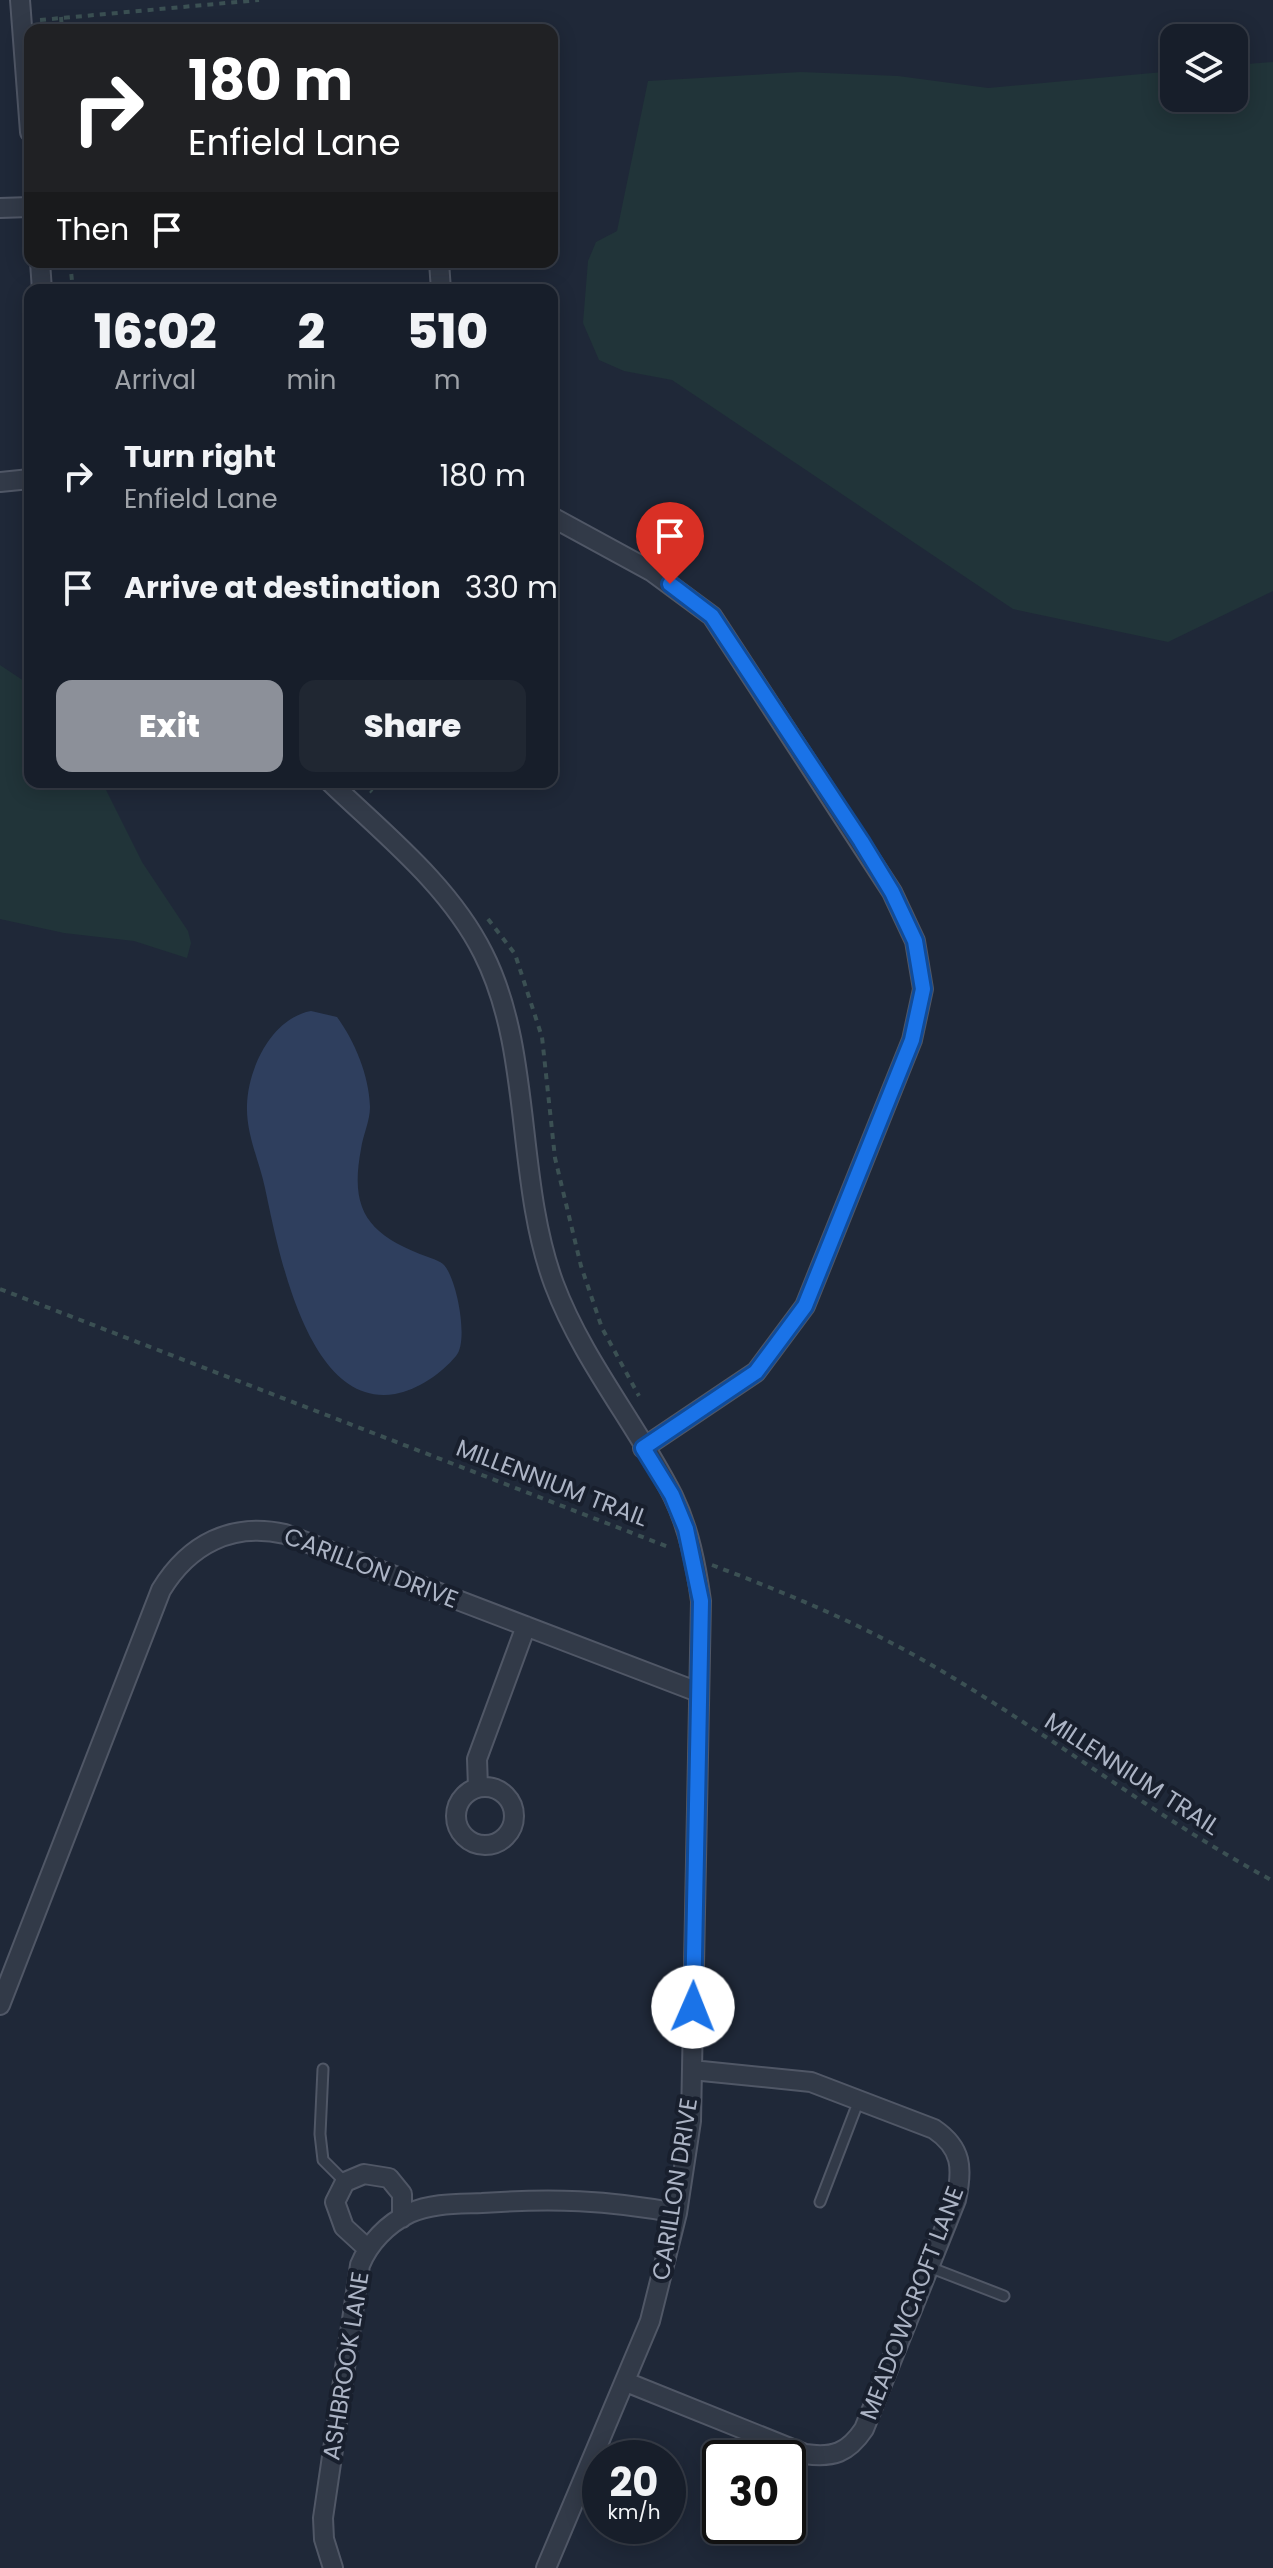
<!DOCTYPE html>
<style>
:root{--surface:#171e2a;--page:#202732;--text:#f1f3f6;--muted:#9ea2a8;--line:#363c47;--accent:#8c9099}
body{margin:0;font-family:Poppins,sans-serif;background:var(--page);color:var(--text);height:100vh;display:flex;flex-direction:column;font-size:30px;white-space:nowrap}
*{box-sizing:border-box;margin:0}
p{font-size:26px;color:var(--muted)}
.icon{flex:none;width:44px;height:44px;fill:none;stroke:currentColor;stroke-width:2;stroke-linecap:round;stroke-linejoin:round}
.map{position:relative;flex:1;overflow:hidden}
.drawer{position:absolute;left:24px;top:284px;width:534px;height:504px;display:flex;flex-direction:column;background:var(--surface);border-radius:16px;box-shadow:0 4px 20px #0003,0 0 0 2px var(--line)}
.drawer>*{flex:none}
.top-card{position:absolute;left:24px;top:24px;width:534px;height:244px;border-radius:16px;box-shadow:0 4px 20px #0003,0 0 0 2px var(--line);background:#202124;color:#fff;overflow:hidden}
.controls{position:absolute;left:1160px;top:24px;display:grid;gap:16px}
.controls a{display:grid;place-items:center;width:88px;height:88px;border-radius:16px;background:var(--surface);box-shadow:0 4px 20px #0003,0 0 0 2px var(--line);font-size:40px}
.speed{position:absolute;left:582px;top:2440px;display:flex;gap:16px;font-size:40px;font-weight:700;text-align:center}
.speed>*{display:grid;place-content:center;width:104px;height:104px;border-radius:50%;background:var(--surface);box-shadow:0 4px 20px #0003,0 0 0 2px var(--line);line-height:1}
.speed small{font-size:20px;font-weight:400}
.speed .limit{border:4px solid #111;border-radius:12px;background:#fff;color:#111}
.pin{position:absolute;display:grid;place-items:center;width:68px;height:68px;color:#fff;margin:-82px -34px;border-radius:50% 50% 50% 0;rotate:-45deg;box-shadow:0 0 8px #0007}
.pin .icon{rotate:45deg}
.me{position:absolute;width:88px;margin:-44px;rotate:1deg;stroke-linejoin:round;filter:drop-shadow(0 0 6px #0008)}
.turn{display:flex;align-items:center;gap:28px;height:168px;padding:0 32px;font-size:36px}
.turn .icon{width:104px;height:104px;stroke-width:2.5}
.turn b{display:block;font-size:56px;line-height:68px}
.then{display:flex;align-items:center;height:76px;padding:0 32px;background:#0003;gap:16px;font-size:30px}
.eta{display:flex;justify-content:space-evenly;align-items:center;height:136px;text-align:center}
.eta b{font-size:48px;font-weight:800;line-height:56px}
.button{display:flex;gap:16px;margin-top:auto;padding:16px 32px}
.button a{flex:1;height:92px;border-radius:16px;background:var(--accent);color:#fff;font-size:32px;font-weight:800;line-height:92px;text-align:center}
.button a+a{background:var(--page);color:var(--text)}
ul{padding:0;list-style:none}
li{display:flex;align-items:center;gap:24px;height:112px;padding:0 32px}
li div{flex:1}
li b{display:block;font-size:30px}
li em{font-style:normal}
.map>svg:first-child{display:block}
</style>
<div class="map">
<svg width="1273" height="2568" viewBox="0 0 1273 2568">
<rect width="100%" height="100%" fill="#1f2838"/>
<path fill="#213439" d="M1273 62V591L1168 642 1013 609 672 380 624 371 599 360 583 323 588 261 596 242 617 231 648 81 801 72 898 76 988 88 1174 71V98H1234V65Z
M0 665 30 685V782H102L142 862 188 931 191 943 187 958 134 941 64 933 0 919Z"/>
<path fill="#2f3f5e" d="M311 1011 337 1017C355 1042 369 1075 370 1107 370 1121 363 1135 361 1149 349 1212 369 1235 428 1257 433 1259 440 1261 444 1265 457 1279 469 1342 456 1356 441 1374 417 1390 395 1394 307 1409 278 1248 265 1188 259 1160 246 1134 247 1105 248 1068 272 1018 311 1011Z"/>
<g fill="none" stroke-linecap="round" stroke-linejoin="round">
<defs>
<path id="service" d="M323 2069 320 2134 323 2160 345 2182
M820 2202 859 2100
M929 2267 1004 2296"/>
<path id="minor" d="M20 0 30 132
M0 208 30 207
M40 262 42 290
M439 262 441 290
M0 482 30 479
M552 517 651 571 712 616 892 892 915 941 923 989 912 1040 805 1306 756 1372 643 1448
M330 782C384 834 449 885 483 953 533 1051 515 1179 554 1284 583 1361 636 1423 673 1496 689 1529 696 1565 701 1601L691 2121 677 2213 650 2321 546 2568
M478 1787 477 1759 526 1626
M456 1816a29 29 0 1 1 58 0a29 29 0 1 1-58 0Z
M0 2005 161 1590C189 1544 232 1522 285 1534L698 1692
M368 2249 344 2227 335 2202 345 2182 364 2174 389 2178 402 2194V2218
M626 2382 805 2454C833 2458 848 2453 864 2429L956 2200C963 2168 962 2148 934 2129L811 2082 692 2070
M333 2568 324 2539 323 2518 360 2265C369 2243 387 2224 410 2213 432 2203 458 2204 482 2203 553 2198 606 2200 677 2213"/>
</defs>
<use href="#service" stroke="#505766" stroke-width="13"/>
<use href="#minor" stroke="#505766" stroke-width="22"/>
<path stroke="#3b5053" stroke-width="4" stroke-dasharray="6 6" stroke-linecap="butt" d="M61 17 62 30
M40 20 259 0
M70 262 73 290
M362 782 372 792
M488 919 515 954 542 1037 555 1158 581 1266 602 1328 639 1396
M0 1289 671 1548
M712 1565C786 1593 859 1623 928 1663 1046 1731 1153 1816 1273 1881"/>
<use href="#service" stroke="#323a48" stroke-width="9"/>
<use href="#minor" stroke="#323a48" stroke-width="18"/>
</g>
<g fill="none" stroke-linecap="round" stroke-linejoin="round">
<defs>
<path id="route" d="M670 584 712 616 861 841 892 892 915 941 923 989 912 1040 805 1306 756 1372 643 1448 672 1495 686 1529 701 1601 693 2007"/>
</defs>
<use href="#route" stroke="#114b97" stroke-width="20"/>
<use href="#route" stroke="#1a73e8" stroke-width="14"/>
</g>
<g text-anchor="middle" stroke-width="8" stroke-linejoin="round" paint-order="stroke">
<g font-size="24" fill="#acb4c5" stroke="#181f2d">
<text transform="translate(552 1483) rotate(21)" y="8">MILLENNIUM TRAIL</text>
<text transform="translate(371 1568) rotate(21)" y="8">CARILLON DRIVE</text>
<text transform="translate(1132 1774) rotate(33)" y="8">MILLENNIUM TRAIL</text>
<text transform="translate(675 2189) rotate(-81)" y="8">CARILLON DRIVE</text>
<text transform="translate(912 2303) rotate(-69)" y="8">MEADOWCROFT LANE</text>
<text transform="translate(346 2366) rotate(-81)" y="8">ASHBROOK LANE</text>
</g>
</g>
</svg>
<div class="controls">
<a><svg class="icon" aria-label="layers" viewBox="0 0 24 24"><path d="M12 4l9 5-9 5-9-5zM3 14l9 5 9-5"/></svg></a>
</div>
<div class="speed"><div>20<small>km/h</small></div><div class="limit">30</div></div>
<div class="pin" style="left:670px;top:584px;background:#d93025"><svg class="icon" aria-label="arrive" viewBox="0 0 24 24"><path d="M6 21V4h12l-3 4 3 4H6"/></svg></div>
<svg class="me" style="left:693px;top:2007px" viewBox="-20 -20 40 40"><circle r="19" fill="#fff"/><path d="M0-13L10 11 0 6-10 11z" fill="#1a73e8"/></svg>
<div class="top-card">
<div class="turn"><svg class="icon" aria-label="right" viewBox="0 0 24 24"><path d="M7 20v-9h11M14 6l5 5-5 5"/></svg><div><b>180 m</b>Enfield Lane</div></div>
<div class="then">Then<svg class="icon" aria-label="arrive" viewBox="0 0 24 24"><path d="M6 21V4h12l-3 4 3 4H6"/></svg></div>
</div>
<section class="drawer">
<div class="eta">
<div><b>16:02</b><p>Arrival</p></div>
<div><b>2</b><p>min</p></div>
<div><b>510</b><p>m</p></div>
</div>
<ul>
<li><svg class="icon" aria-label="right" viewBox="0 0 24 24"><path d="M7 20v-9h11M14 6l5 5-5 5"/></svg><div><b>Turn right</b><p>Enfield Lane</p></div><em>180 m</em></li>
<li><svg class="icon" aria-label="arrive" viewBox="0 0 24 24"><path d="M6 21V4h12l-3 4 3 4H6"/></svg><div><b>Arrive at destination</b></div><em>330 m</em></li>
</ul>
<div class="button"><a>Exit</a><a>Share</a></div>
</section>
</div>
